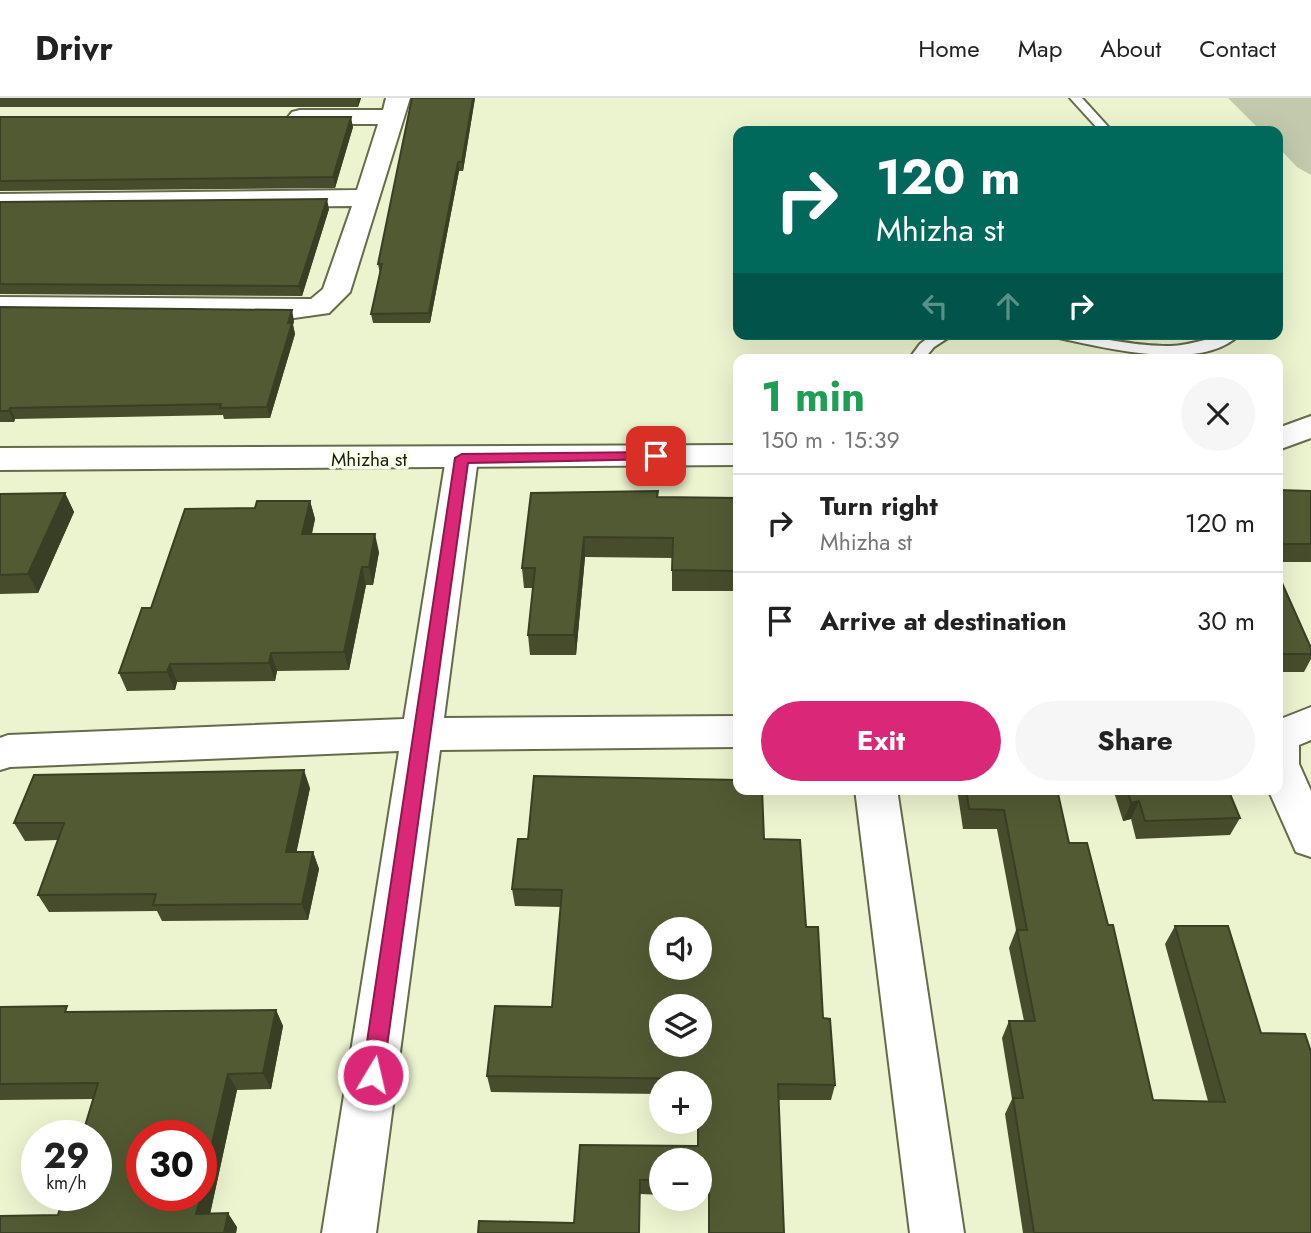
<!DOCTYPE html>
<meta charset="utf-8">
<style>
:root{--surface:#fff;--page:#f6f6f6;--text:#222;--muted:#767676;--line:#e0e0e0;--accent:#db2777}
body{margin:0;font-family:Jost,sans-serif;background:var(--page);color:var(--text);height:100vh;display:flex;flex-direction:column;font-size:26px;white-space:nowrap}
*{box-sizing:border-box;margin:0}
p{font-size:23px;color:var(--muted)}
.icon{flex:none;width:38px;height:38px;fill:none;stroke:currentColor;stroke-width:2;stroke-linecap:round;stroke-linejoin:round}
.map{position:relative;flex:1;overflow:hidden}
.panel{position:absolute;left:733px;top:256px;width:550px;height:441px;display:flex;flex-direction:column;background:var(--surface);border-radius:14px;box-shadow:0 7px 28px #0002}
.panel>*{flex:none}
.banner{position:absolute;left:733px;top:28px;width:550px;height:214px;border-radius:14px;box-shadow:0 7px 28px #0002;background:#00695c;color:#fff;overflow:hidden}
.buttons{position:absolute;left:649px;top:819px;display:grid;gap:14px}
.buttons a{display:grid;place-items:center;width:63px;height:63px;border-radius:50%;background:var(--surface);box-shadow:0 7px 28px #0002;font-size:35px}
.speed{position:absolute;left:21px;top:1022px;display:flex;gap:14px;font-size:35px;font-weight:700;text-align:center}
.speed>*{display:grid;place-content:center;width:91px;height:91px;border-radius:50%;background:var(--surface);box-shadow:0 7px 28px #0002;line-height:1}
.speed small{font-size:18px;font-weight:400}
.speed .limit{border:10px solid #d22;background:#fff;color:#111}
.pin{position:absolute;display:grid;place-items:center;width:60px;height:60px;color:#fff;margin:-30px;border-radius:14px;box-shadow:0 4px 10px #0006}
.me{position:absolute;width:77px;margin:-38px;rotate:9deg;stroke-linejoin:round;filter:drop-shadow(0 0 5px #0008)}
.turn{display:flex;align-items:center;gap:24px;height:147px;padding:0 28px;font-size:32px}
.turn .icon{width:91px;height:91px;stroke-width:2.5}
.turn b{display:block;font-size:49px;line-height:60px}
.lanes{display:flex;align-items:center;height:66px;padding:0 28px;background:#0003;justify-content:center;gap:35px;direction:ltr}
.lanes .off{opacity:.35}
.round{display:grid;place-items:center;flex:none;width:74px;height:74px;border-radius:37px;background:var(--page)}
.overview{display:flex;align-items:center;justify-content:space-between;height:119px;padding:0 28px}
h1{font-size:42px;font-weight:700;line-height:52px;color:#1e9e55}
.action{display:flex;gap:14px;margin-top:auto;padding:14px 28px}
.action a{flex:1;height:80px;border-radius:42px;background:var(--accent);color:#fff;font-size:28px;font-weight:700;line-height:80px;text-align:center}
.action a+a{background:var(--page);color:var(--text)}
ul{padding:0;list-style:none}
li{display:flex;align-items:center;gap:21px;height:98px;padding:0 28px;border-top:2px solid var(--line)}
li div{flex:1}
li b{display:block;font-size:26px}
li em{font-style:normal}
header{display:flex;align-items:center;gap:42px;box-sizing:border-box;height:98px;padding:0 35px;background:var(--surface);border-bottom:2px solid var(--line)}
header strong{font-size:33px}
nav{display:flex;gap:38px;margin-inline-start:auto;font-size:24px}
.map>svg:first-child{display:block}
</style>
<header>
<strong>Drivr</strong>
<nav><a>Home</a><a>Map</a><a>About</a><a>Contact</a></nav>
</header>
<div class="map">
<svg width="1311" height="1135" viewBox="0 0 1311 1135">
<rect width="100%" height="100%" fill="#ebf3cf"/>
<path fill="#c2c9ac" d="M1228 0H1311V77L1297 69 1278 49V33H1261Z"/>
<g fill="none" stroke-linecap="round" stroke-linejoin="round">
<defs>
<path id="lane" d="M1070 0H1082L1112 33H1100Z
M933 236H954L934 249 924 261H909L920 246Z
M1052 236C1092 236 1131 249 1171 248 1196 247 1216 236 1240 236 1202 275 1106 250 1059 240Z"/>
<path id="street" d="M386 0H410L350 194 329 215 294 220 0 217V199L311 201 323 191 352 108 0 112V96L357 92 378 26H300L292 24 288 19 292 14 300 12H383Z
M462 350 474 353 478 360 444 620 738 618V649L440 652 376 1135H322L399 653 10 669 0 672V640L8 637 404 621 446 360 450 353Z
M1311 609V642L1299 647V666L1311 693V759L1296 754 1268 691H1278V622Z
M855 691H897L964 1135H910Z"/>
<path id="secondary" d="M1311 318V340L1278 352V330Z
M738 347V367L0 372V350Z"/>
</defs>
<use href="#lane" stroke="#656b4b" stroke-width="4"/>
<use href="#street" stroke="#656b4b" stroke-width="4"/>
<use href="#secondary" stroke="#656b4b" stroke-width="4"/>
<use href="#lane" fill="#fff" fill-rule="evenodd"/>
<use href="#street" fill="#fff" fill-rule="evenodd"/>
<use href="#secondary" fill="#fff" fill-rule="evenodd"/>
</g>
<path fill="#474d2c" d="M0 0H361L358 9H0Z
M412 0H475L463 73H459L430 225H373L371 216 380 176 378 166Z
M0 19 353 29 335 90 0 93Z
M0 104 329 111 302 198 0 196Z
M0 209 294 223 293 227 295 236 270 320 224 321 223 317 15 321 14 324H0Z
M1278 392 1311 393V464H1278Z
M65 395 74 414 38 495 0 496V396Z
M657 399 738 400V493H672V460L585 459 576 557H530L528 537 533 490H524L522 470Z
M310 403 315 421 312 436 379 454 373 487H366L349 572 277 573 275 583 177 584 175 592 127 593 119 575 151 510 255 410Z
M1278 476 1311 550V561L1304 574H1278Z
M310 690 296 754H313L319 771 308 822 162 823 157 813 49 814 38 797 58 742 25 743 14 725Z
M957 691H1057L1069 745 1108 827 1153 1002 1208 1003 1165 846 1175 828 1311 1135H1023L1005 1016 1012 1001 1002 940 1009 923H1024L1009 850 1016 832 997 731H963Z
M1113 691H1228L1240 720 1230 737 1136 741 1131 721 1123 723Z
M764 741 806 829 835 987 831 1002H778L784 1135H708V1097H700V1062H662V1097L641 1096 574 1125 580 1047 697 1048V1024H700V985H662V996L491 994 487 978 552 909 561 809 515 808 512 791Z
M0 909 71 914 276 912 283 928 271 991 237 992 210 1116 237 1129 236 1135H0L58 1117 94 1001 0 1002Z"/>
<path fill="#393f24" d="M357 0H361L358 9Z
M473 0H475L463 73 462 64Z
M351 19 353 29 335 90 333 79Z
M458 64 459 73 430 225 429 215Z
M327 101 329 111 302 198 299 188Z
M292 212 294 223 293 227 295 236 270 320 267 309Z
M10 310 15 321 14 324 9 313Z
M65 395 74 414 38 495 28 476Z
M310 403 315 421 307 455 302 436Z
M375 436 379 454 373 487 369 469Z
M584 439 585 459 576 557 574 537Z
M362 469 366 487 349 572 344 554Z
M271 555 277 573 275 583 269 565Z
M170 566 177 584 175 592 167 574Z
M304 672 310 690 293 771 286 754Z
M1139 703 1131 721 1123 723 1131 705Z
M313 754 319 771 308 822 302 806Z
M276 912 283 928 271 991 263 975Z
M228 976 237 992 207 1130 196 1116Z
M228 1115 237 1129 236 1135H224Z"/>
<path fill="#525a33" stroke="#393f24" stroke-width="2" fill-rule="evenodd" d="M412 0H473L462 64H458L429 215 371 216 382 166H378Z
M0 19H351L333 79 0 83Z
M327 101 299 188 0 186V104Z
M0 209 292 212 288 225H292L267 309 220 310 221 306 10 310 9 313H0Z
M1278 392 1311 393V446H1278Z
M658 393 657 399 738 400V473L672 472 673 440 584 439 574 537H528L535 470H522L531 395Z
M65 395 28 476 0 477V396Z
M257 403H310L302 436H375L369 469H362L344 554 271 555 269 565 170 566 167 574 119 575 142 510H151L185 411 255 410Z
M1278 476 1311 550V556H1278Z
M304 672 286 754H313L302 806 153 807 156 796 38 797 64 725H14L34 677Z
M534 678 738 682V691H762L764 741 800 742 806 829H818L823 920 830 921 835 987 778 986 784 1135H709V1083H700V1062H662V1082H640L639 1135H478L479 1123 574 1125 580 1047 698 1048V1024H700V985H698V981L487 978 495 908 552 909 562 792 512 791 518 741H528ZM662 831H700V870H662ZM662 908H700V947H662Z
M966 691H1057L1069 745H1087L1108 827H1113L1153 1002 1225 1004 1175 828H1228L1261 935 1305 936 1311 954V1135H1034L1013 1000H1023L1009 923H1035L1017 832H1027L1004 712 969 711Z
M1127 691H1228L1240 720 1145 723 1139 703 1131 705Z
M67 908 65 914 276 912 263 975 228 976 201 1094V1038H142V1097H201L196 1116 228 1115 224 1135H0V1118L58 1117 64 1097H96V1038H82L98 985 0 986V909Z"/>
<path fill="#db2777" stroke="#8e194d" stroke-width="2" d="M656 354 660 355V361L468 365 383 977 380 984 373 987 365 984 362 977 455 360 462 356Z"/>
<g text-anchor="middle" stroke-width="7" stroke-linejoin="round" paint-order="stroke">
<g font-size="19" fill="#191c0f" stroke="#faffe9">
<text x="369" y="368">Mhizha st</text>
</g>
</g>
</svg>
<div class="buttons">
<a><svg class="icon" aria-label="sound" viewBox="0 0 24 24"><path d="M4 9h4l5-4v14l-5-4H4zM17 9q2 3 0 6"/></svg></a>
<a><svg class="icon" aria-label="layers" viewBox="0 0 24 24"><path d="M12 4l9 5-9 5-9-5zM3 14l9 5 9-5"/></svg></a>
<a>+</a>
<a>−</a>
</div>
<div class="speed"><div>29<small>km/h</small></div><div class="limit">30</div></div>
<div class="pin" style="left:656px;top:358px;background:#d93025"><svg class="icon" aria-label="arrive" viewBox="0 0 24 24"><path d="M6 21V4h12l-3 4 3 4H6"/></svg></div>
<svg class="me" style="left:373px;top:977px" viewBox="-20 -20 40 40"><circle r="17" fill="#db2777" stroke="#fff" stroke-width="3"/><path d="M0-11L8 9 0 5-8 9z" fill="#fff"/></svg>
<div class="banner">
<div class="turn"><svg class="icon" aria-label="right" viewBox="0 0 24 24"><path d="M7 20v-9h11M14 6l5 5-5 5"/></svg><div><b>120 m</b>Mhizha st</div></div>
<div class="lanes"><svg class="icon off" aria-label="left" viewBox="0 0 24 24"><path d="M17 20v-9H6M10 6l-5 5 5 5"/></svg><svg class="icon off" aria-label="ahead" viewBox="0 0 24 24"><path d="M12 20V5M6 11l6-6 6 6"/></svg><svg class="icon" aria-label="right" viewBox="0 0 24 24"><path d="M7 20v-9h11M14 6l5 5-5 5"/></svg></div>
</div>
<section class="panel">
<div class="overview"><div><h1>1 min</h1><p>150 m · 15:39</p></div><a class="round"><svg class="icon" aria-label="close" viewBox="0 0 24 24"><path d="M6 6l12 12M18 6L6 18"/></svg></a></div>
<ul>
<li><svg class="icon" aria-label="right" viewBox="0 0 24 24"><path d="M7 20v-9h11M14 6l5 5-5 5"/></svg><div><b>Turn right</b><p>Mhizha st</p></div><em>120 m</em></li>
<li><svg class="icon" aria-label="arrive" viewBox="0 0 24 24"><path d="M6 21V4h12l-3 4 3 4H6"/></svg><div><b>Arrive at destination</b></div><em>30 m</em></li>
</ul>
<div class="action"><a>Exit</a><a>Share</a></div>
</section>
</div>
